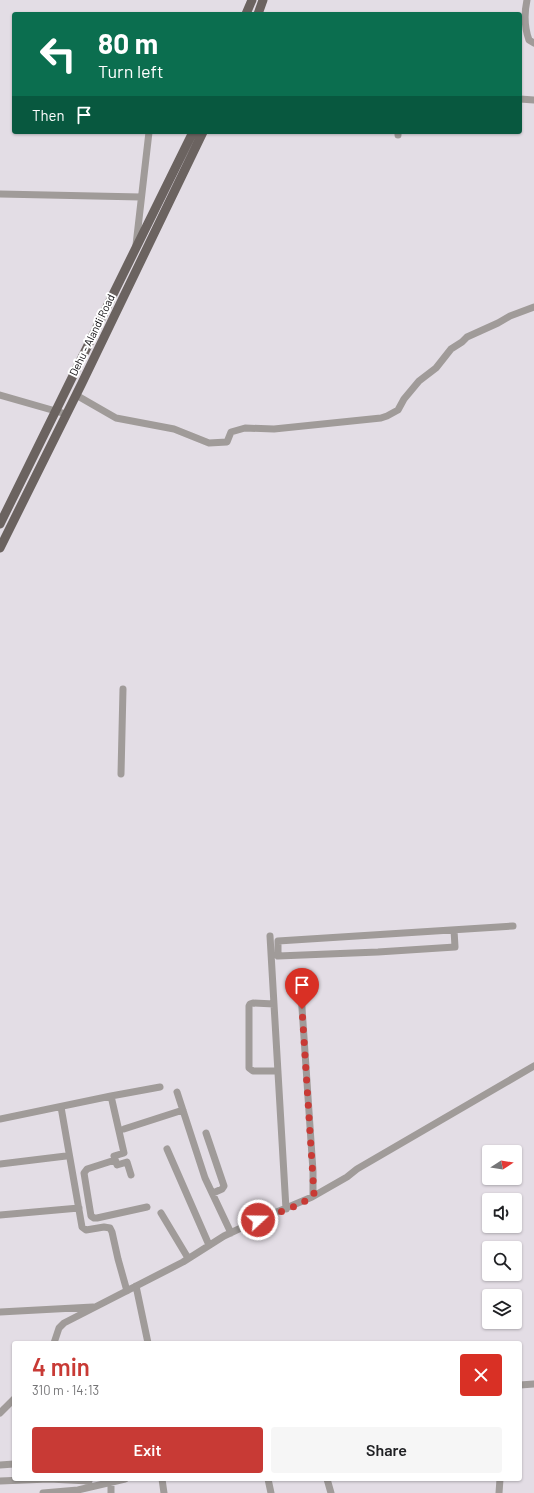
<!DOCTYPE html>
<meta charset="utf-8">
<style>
:root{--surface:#fff;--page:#f6f6f6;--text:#202124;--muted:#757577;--accent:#c83a35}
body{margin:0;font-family:Barlow,sans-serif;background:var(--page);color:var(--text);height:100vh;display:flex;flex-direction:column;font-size:15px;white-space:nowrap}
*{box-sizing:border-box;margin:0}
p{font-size:13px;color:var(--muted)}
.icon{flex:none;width:22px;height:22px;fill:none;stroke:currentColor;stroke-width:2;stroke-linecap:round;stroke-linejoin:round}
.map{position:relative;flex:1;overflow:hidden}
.sheet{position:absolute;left:12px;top:1341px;width:510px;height:140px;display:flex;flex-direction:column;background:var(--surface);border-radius:4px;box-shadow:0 1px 3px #0004}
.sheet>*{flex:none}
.top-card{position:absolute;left:12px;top:12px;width:510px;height:122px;border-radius:4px;box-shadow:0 1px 3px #0004;background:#0b6e4f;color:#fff;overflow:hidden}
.needle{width:26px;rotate:78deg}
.fabs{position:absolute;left:482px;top:1145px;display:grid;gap:8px}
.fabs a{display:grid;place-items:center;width:40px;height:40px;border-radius:4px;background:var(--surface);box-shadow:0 1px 3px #0004;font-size:20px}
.pin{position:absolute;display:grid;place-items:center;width:34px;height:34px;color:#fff;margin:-41px -17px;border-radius:50% 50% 50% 0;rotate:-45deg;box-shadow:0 0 4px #0007}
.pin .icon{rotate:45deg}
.me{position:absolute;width:44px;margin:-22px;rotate:69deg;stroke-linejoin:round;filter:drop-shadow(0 0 3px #0008)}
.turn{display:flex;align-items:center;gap:14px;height:84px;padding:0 20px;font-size:18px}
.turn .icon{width:52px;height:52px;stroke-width:2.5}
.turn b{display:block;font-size:28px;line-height:34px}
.then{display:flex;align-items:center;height:38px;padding:0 20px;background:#0003;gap:8px;font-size:15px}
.round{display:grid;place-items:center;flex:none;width:42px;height:42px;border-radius:4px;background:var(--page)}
.summary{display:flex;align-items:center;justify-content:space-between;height:68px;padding:0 20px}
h1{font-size:24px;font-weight:600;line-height:30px;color:var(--accent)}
.action{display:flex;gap:8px;margin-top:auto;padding:8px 20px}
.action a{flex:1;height:46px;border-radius:4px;background:var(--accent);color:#fff;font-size:16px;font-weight:600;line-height:46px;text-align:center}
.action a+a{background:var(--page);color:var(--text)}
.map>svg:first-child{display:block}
</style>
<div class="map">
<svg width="534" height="1493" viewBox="0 0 534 1493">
<rect width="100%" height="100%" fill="#e3dde5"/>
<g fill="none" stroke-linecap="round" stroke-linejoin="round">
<path stroke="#a09b99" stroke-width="7" d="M527 0C524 14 524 26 529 40L534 43
M520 99 534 100
M398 132V135
M0 194 141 197
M136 245 149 132
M0 395 66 414
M76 395 116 418 174 429 209 443 227 442 231 432 245 428 274 429 381 418 387 416 398 410 404 399 419 381 436 368 451 349 462 342 467 337 498 323 510 316 534 307
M121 774 123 689
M454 930 455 947 378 952 278 956V941L513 926
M270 936 286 1209
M274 1004 253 1003 250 1004 249 1006V1068L253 1071H278
M177 1092 205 1178 231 1233
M111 1096 160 1087
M61 1107 82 1227 86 1230 104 1227 110 1228 112 1232 118 1259 127 1291
M0 1119 111 1096 124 1153 114 1156 117 1165 127 1162 131 1175
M124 1129 183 1110
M206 1133 224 1186 222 1189 213 1193
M167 1149 209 1245
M115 1160 87 1169 84 1173 91 1216 94 1218H97L147 1207
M0 1164 66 1156
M312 1197 347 1177 357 1169 534 1066
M161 1213 188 1258
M0 1215 79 1208
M136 1286 148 1343
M0 1312 93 1307
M54 1343 59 1328 64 1323 183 1262 224 1236 258 1220 312 1197 313 1195V1171L301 993
M520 1385 534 1384
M0 1413 14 1399
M0 1465 14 1464
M162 1479 164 1493
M268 1479 271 1493
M327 1479 331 1493
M0 1481 49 1479 89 1481
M111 1483V1493
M43 1493 78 1490 125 1479
M499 1493 500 1479"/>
<path stroke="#6b6360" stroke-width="9" d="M246 14 252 0
M258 14 263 0
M0 524 193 132
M0 548 82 383 203 132"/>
</g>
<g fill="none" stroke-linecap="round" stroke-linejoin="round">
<path stroke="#c83a35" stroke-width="7" stroke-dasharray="0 12.6" d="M258 1220C269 1216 309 1203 314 1194L302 1009"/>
</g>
<g text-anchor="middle" stroke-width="4" stroke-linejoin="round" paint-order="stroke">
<g font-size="11" fill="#100e11" stroke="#fff">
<text transform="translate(92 335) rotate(-64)" y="4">Dehu - Alandi Road</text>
</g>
</g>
</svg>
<div class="fabs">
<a><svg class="needle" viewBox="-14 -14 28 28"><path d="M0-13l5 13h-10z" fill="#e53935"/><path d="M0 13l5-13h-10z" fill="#757577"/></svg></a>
<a><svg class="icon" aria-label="sound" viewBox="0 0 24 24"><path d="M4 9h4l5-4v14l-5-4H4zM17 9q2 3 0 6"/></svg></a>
<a><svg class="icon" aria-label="search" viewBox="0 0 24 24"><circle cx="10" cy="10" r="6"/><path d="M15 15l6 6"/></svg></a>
<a><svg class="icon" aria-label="layers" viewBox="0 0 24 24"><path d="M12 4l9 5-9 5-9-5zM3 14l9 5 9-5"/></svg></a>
</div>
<div class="pin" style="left:302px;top:1009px;background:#d93025"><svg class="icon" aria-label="arrive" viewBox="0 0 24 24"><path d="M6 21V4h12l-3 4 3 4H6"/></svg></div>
<svg class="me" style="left:258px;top:1220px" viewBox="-20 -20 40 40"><circle r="17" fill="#c83a35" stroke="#fff" stroke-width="3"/><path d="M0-11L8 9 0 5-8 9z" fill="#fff"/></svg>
<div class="top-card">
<div class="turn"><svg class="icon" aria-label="left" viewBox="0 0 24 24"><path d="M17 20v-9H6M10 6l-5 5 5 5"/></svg><div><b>80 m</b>Turn left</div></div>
<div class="then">Then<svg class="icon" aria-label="arrive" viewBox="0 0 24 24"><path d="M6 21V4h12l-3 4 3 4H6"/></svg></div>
</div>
<section class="sheet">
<div class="summary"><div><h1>4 min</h1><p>310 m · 14:13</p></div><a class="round" style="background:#d93025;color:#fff"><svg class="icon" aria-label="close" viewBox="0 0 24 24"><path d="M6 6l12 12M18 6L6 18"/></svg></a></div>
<div class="action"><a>Exit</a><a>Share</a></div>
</section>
</div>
